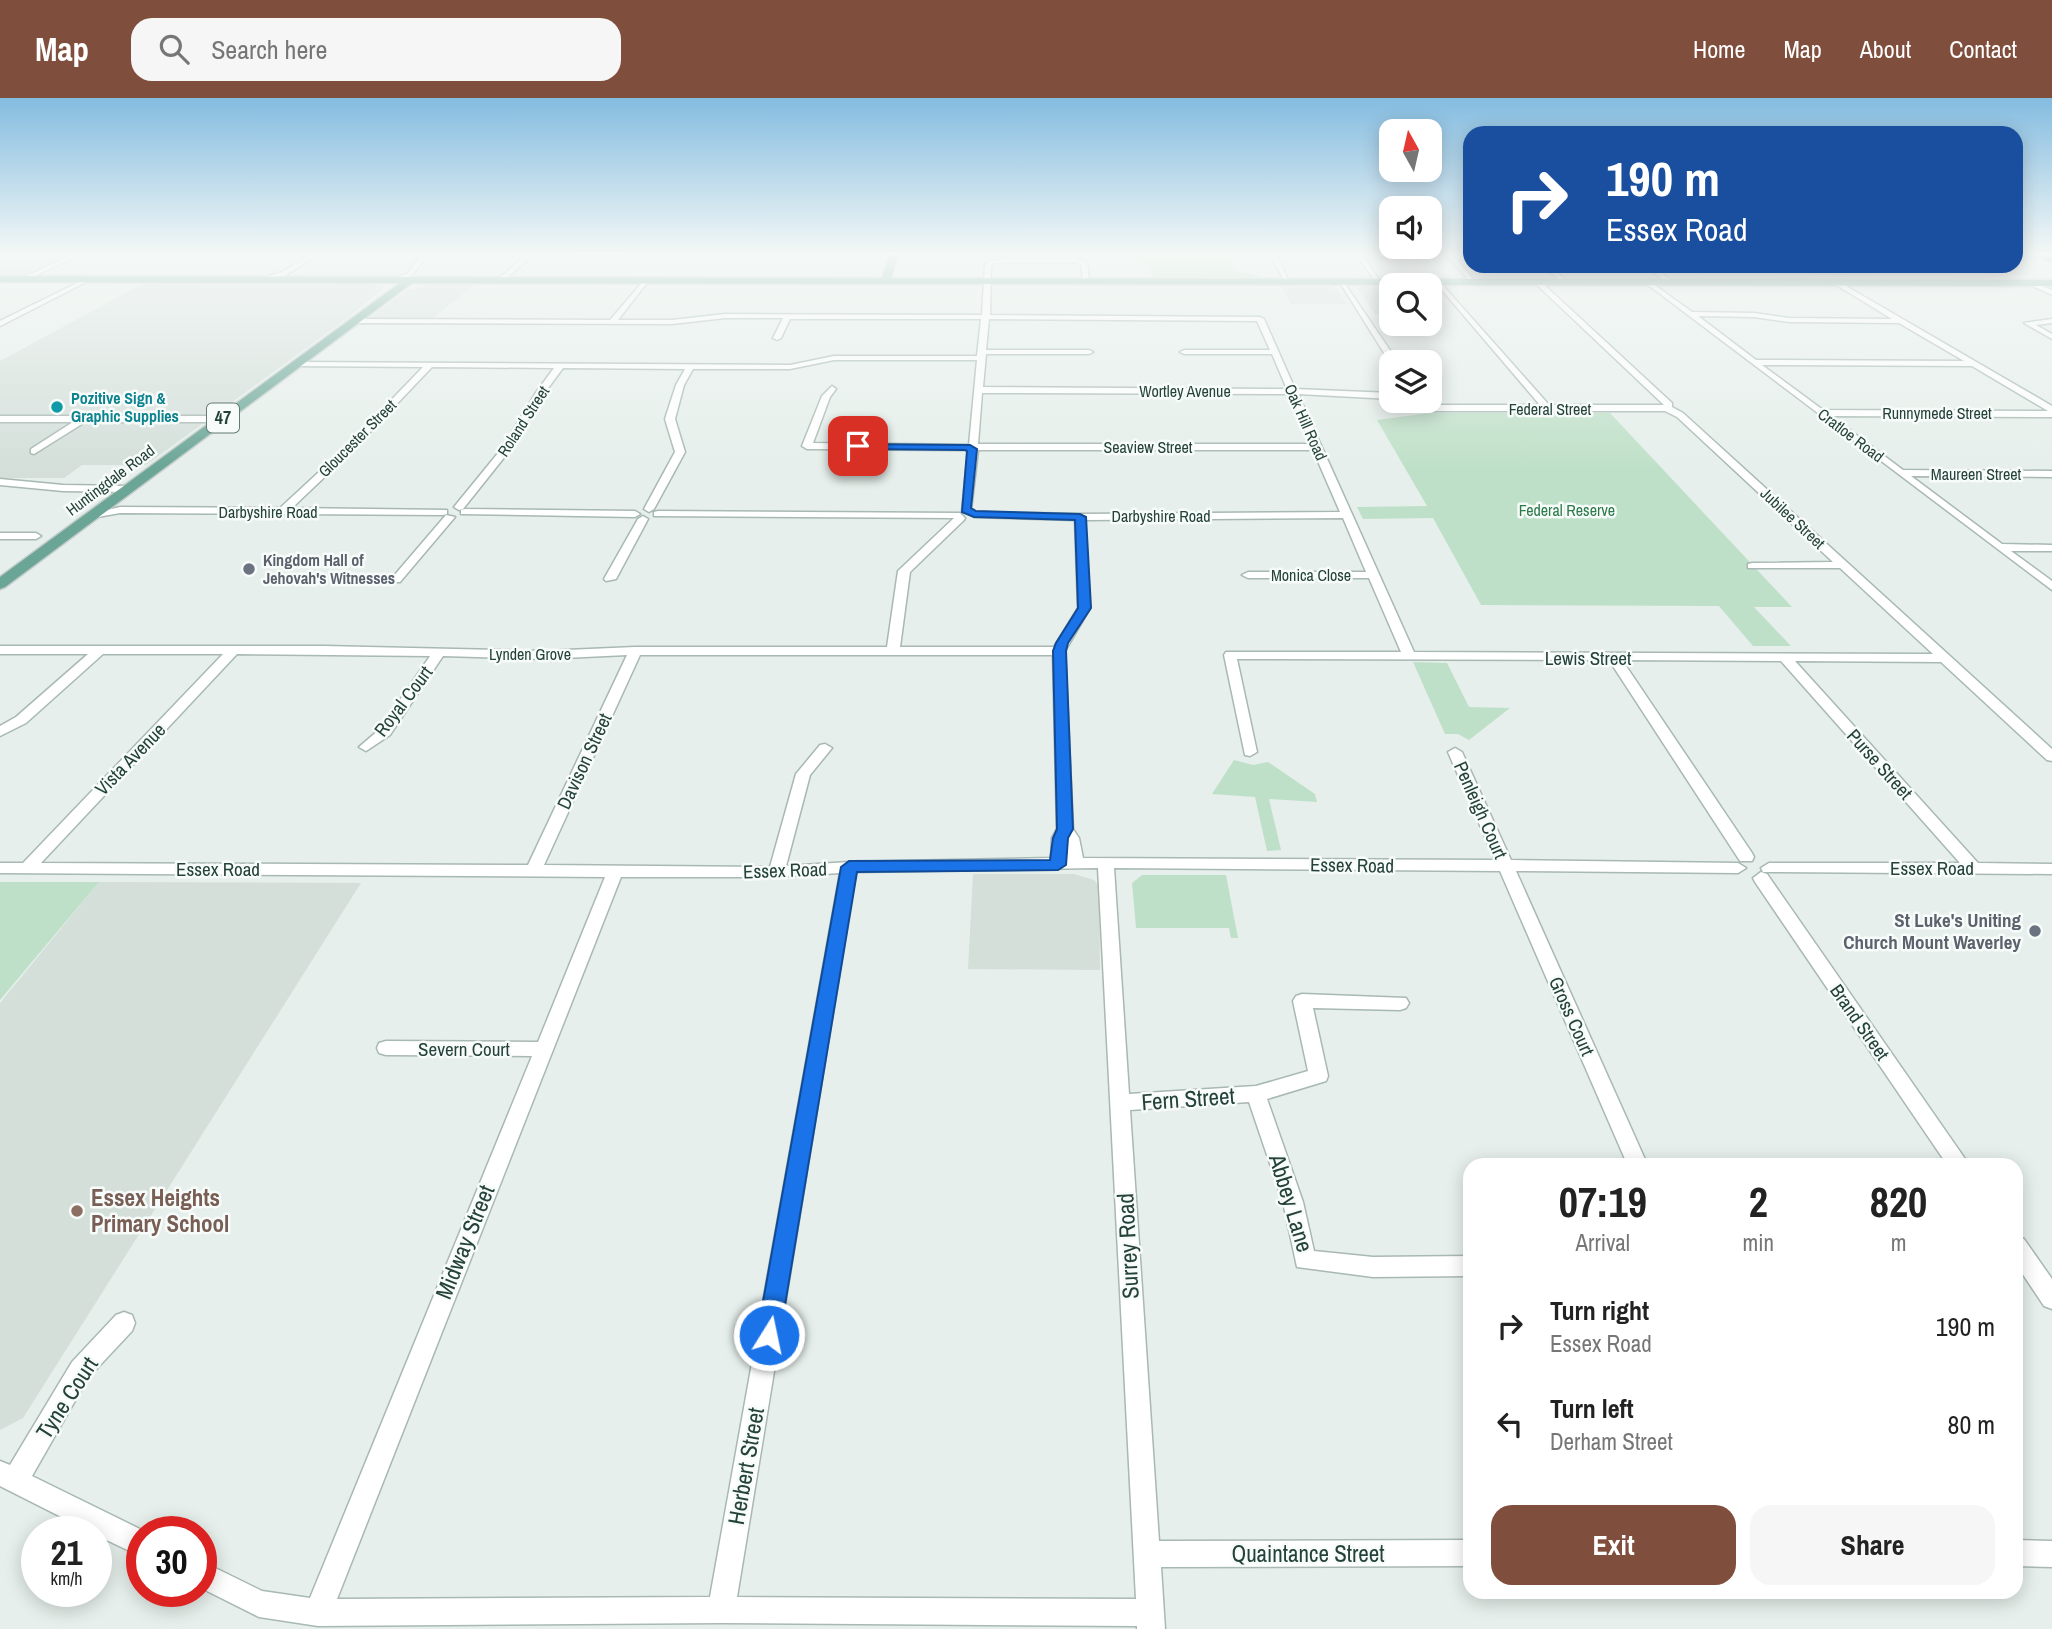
<!DOCTYPE html>
<style>
:root{--surface:#fff;--page:#f6f6f6;--text:#222;--muted:#767676;--accent:#804e3d}
body{margin:0;font-family:"Archivo Narrow",sans-serif;background:var(--page);color:var(--text);height:100vh;display:flex;flex-direction:column;font-size:26px;white-space:nowrap}
*{box-sizing:border-box;margin:0}
p{font-size:23px;color:var(--muted)}
.icon{flex:none;width:38px;height:38px;fill:none;stroke:currentColor;stroke-width:2;stroke-linecap:round;stroke-linejoin:round}
.map{position:relative;flex:1;overflow:hidden}
.sheet{position:absolute;left:1463px;top:1060px;width:560px;height:441px;display:flex;flex-direction:column;background:var(--surface);border-radius:21px;box-shadow:0 4px 18px #0003}
.sheet>*{flex:none}
.hud{position:absolute;left:1463px;top:28px;width:560px;height:147px;border-radius:21px;box-shadow:0 4px 18px #0003;background:#1a4fa0;color:#fff;overflow:hidden}
.needle{width:46px;rotate:352deg}
.controls{position:absolute;left:1379px;top:21px;display:grid;gap:14px}
.controls a{display:grid;place-items:center;width:63px;height:63px;border-radius:14px;background:var(--surface);box-shadow:0 4px 18px #0003;font-size:35px}
.speed{position:absolute;left:21px;top:1418px;display:flex;gap:14px;font-size:35px;font-weight:700;text-align:center}
.speed>*{display:grid;place-content:center;width:91px;height:91px;border-radius:50%;background:var(--surface);box-shadow:0 4px 18px #0003;line-height:1}
.speed small{font-size:18px;font-weight:400}
.speed .limit{border:10px solid #d22;background:#fff;color:#111}
.pin{position:absolute;display:grid;place-items:center;width:60px;height:60px;color:#fff;margin:-30px;border-radius:14px;box-shadow:0 4px 10px #0006}
.me{position:absolute;width:77px;margin:-38px;rotate:10deg;stroke-linejoin:round;filter:drop-shadow(0 0 5px #0008)}
.turn{display:flex;align-items:center;gap:24px;height:147px;padding:0 28px;font-size:32px}
.turn .icon{width:91px;height:91px;stroke-width:2.5}
.turn b{display:block;font-size:49px;line-height:60px}
.eta{display:flex;justify-content:space-evenly;align-items:center;height:119px;text-align:center}
.eta b{font-size:42px;font-weight:800;line-height:49px}
.action{display:flex;gap:14px;margin-top:auto;padding:14px 28px}
.action a{flex:1;height:80px;border-radius:21px;background:var(--accent);color:#fff;font-size:28px;font-weight:800;line-height:80px;text-align:center}
.action a+a{background:var(--page);color:var(--text)}
ul{padding:0;list-style:none}
li{display:flex;align-items:center;gap:21px;height:98px;padding:0 28px}
li div{flex:1}
li b{display:block;font-size:26px}
li em{font-style:normal}
header{display:flex;align-items:center;gap:42px;box-sizing:border-box;height:98px;padding:0 35px;background:var(--accent);color:#fff}
header strong{font-size:33px}
nav{display:flex;gap:38px;margin-inline-start:auto;font-size:24px}
.search{width:490px;height:63px;background:var(--page);display:flex;align-items:center;gap:18px;box-sizing:border-box;padding:0 24px;border-radius:21px;color:var(--muted);font-size:26px}
.map>svg:first-child{display:block}
</style>
<header>
<strong>Map</strong>
<div class="search"><svg class="icon" aria-label="search" viewBox="0 0 24 24"><circle cx="10" cy="10" r="6"/><path d="M15 15l6 6"/></svg>Search here</div>
<nav><a>Home</a><a>Map</a><a>About</a><a>Contact</a></nav>
</header>
<div class="map">
<svg width="2052" height="1531" viewBox="0 0 2052 1531">
<rect width="100%" height="100%" fill="#e6efeb"/>
<path fill="#d4dfda" d="M0 156H71L22 178H0Z
M146 184 370 185 384 190 345 222 146 367H82L64 380H0V263Z
M438 185H477L424 227H360L407 192Z
M1328 188 1337 191 1347 206H1291L1282 189Z
M1360 188H1389L1391 216H1375L1357 190Z
M973 776H1074L1094 782 1099 788 1100 872 968 871Z
M99 784 361 785 23 1320 0 1332V905Z"/>
<path fill="#bfe0c8" d="M1120 156H1228L1236 173 1263 179H1153L1150 167Z
M1429 315H1610L1792 509H1754L1791 548H1753L1719 508 1481 507 1433 420 1363 421 1357 409 1427 408 1377 322Z
M1413 564 1447 565 1469 609 1510 610 1469 642 1458 636H1445Z
M1234 662 1253 667 1268 664 1315 696 1317 704 1269 701 1281 752 1267 753 1255 699 1212 696Z
M1142 777H1226L1238 840H1231L1229 830H1136L1132 785Z
M0 784H99L0 902Z"/>
<g fill="none" stroke-linecap="round" stroke-linejoin="round">
<defs>
<path id="minor" d="M73 156H82L26 182 21 181Z
M312 156H320L286 177 259 184 256 182 282 174Z
M422 156H429L411 178 392 183V181L407 176Z
M526 156H639L532 158 503 183H499V181Z
M1270 156H1276L1289 184H1285Z
M1356 156H1362L1381 185H1377Z
M1445 156H1452L1476 185H1472Z
M2016 156H2042L2044 158 2016 160Z
M1074 160 1087 165 1089 184 1083 183 1081 166 1074 164 994 165 991 167 990 217 1260 219 1264 221 1295 291 1391 295V301L1298 296 1414 554 1933 556 1840 470H1748V466L1752 465 1833 464 1677 319 1665 313H1433L1420 310 1416 303H1424L1433 307H1540L1436 185 1438 182 1549 307H1664L1534 184 1540 183 1672 305V309L1683 315 2052 651V663L2047 662 1941 564 1795 563 1978 765 2052 766V776L1763 774 1761 770 1769 765H1960L1781 563 1622 562 1752 755 1754 759 1752 763H1740L1609 562 1237 561 1257 654 1250 658 1245 657 1224 557 1226 554H1401L1369 480H1248L1242 477 1248 474H1366L1343 420 1085 422 1090 510 1065 553 1073 731 1079 740 1083 760 1495 762 1448 654 1455 650 1462 654 1511 762 1738 765 1746 770 1738 775 1516 773 1648 1068H1628L1500 773 1114 770 1129 996 1256 988 1308 973 1293 903 1296 898 1302 896 1406 900 1409 905 1406 910 1400 912 1313 910 1328 978 1326 983 1267 1001 1303 1104 1314 1153 1373 1159 1470 1158V1178L1373 1179 1297 1169 1283 1104 1249 1004 1130 1012 1159 1443 1470 1442V1468L1161 1469 1165 1531H1137V1528L721 1525 318 1528 259 1519 201 1490V1463L262 1493 310 1500 532 958 386 957 379 955 377 950 379 945 386 943 538 944 605 779 0 775V765H23L223 556H103L26 625 0 638V628L16 619 88 556H0V548H324L543 553 635 549H887L898 473 954 420 654 418V414L658 413 960 415 965 420 964 422 910 474 900 549H1054L1078 510 1075 422 974 419 969 416 970 414 1080 416 1340 414 1313 352H978L971 412 962 414 968 352 807 351 802 348 822 298 832 288 836 291 830 299 813 345 969 347 977 262H834L790 271H693L684 287 675 321 685 354 654 411 649 414 644 411 675 354 665 321 676 287 685 271 563 270 543 297 510 352 463 411 459 412 454 409 503 349 535 296 554 270 432 269 353 352 292 410 447 412V416L443 417 120 415 92 420 87 417 120 409 280 410 347 348 423 269 293 268V264H296L790 267 834 258H977L981 221H790L781 240 777 242 773 240 783 220H725L672 226 353 225 350 221 610 222 646 180 649 182 618 222H672L725 216 982 217 985 167 990 162ZM989 221 1257 223 1270 252H1184L1180 254 1184 256H1272L1287 291 983 289 986 256H1089L1093 254 1089 252H986ZM982 295 1289 296 1311 346H978ZM237 556 430 558 380 631 359 649 366 653 390 637 443 558 543 561 627 557 528 767 41 765ZM640 557H1053L1057 731 1052 740 1051 760 849 764 786 768 810 677 832 650 825 646 820 647 796 676 770 769 544 767ZM1098 770 1136 1501 737 1499 856 774ZM840 775 710 1499 337 1501 621 779H776Z
M1544 168H1551L1566 183V185H1562Z
M1645 168H1652L1675 185 1669 186Z
M87 180 92 181 0 228V223Z
M1339 183H1343L1398 264 1391 266Z
M1649 183 1692 214 1754 215 1789 220 1892 221 1833 185 1839 184 2052 308V319L1831 318 1903 372 2052 373V379L1911 378 2002 446 2052 447V453H2011L2052 483V492L1647 186ZM1698 218 1754 219 1789 224 1899 225 1964 263 1756 262ZM1762 267 1972 268 2048 313 1823 312Z
M2030 183 2052 192V197L2028 186Z
M2052 221V225L2036 227 2052 236V241L2024 225Z
M0 318H222L227 321 222 324H85L34 356 31 355V351L73 324H0Z
M0 381 63 387 127 388 132 391 127 394 63 393 0 387Z
M465 411 635 413 640 416 635 419 461 416V412Z
M446 417 455 419 400 484H392V480Z
M643 418 648 421 616 481 606 483 604 481 638 421Z
M0 435H36L41 438 36 441H0Z
M1761 774 1767 776 1970 1068H1948L1755 784 1753 780Z
M2016 1138 2024 1141 2052 1181V1211L2044 1208 2016 1166Z
M124 1214 132 1217 135 1225 132 1233 88 1280 32 1378 144 1433H142V1459L96 1437V1433H89L0 1388V1363L10 1367 72 1264 116 1217Z
M2016 1442 2052 1443V1469L2016 1468Z"/>
<path id="primary" d="M890 156H898L891 180 2052 182V188L412 185 5 489 0 491V479L400 185 0 184V178L882 180Z
M2034 156 2052 159V165L2035 158Z"/>
</defs>
<use href="#minor" stroke="#a8b8b2" stroke-width="3"/>
<use href="#primary" stroke="#c2cac8" stroke-width="3"/>
<use href="#minor" fill="#fff" fill-rule="evenodd"/>
<use href="#primary" fill="#6aa596" fill-rule="evenodd"/>
</g>
<linearGradient id="sky" x2="0" y2="1"><stop stop-color="#84bce0"/><stop offset="0.42" stop-color="#f4f8f6"/><stop offset="1" stop-color="#f4f8f6" stop-opacity="0"/></linearGradient>
<rect width="2052" height="371" fill="url(#sky)"/>
<path fill="#1a73e8" stroke="#114b97" stroke-width="2" d="M854 346 970 347 977 351 971 410 976 413 1080 416 1086 419 1091 510 1068 545 1066 553 1073 731 1068 740 1066 767 1058 772 857 774 780 1237 777 1245 769 1248 760 1245 757 1237 841 769 849 763 1050 762 1053 740 1057 731 1053 553 1056 545 1078 510 1075 422 974 419 962 414 967 353 965 352 858 351 854 350Z"/>
<circle fill="#0f9aa8" stroke="#f7fbf9" stroke-width="2.5" cx="57" cy="309" r="7"/>
<g fill="#6b7280" stroke="#f7fbf9" stroke-width="2.5">
<circle cx="249" cy="471" r="7"/>
<circle cx="2035" cy="833" r="7"/>
</g>
<circle fill="#8d6e63" stroke="#f7fbf9" stroke-width="2.5" cx="77" cy="1113" r="7"/>
<g text-anchor="middle" stroke-width="5" stroke-linejoin="round" paint-order="stroke">
<g font-size="16" fill="#24423a" stroke="#f7fbf9">
<text x="1185" y="299">Wortley Avenue</text>
<text x="1550" y="317">Federal Street</text>
<text x="1937" y="321">Runnymede Street</text>
<text transform="translate(523 323) rotate(-57)" y="6">Roland Street</text>
<text transform="translate(1306 324) rotate(66)" y="6">Oak Hill Road</text>
<text transform="translate(1851 337) rotate(37)" y="6">Cratloe Road</text>
<text transform="translate(357 340) rotate(-45)" y="6">Gloucester Street</text>
<text x="1148" y="355">Seaview Street</text>
<text x="1976" y="382">Maureen Street</text>
<text transform="translate(110 382) rotate(-37)" y="6">Huntingdale Road</text>
<text x="268" y="420">Darbyshire Road</text>
<text x="1161" y="424">Darbyshire Road</text>
<text transform="translate(1793 420) rotate(43)" y="6">Jubilee Street</text>
<text x="1311" y="483">Monica Close</text>
<text x="530" y="562">Lynden Grove</text>
</g>
<g font-size="16" font-weight="bold" fill="#0d838f" stroke="#f7fbf9" text-anchor="start">
<text x="71" y="306">Pozitive Sign &amp;<tspan x="71" dy="18">Graphic Supplies</tspan></text>
</g>
<g font-size="16" fill="#2d7a4b" stroke="#f7fbf9">
<text x="1567" y="418">Federal Reserve</text>
</g>
<g font-size="16" font-weight="bold" fill="#5b616d" stroke="#f7fbf9" text-anchor="start">
<text x="263" y="468">Kingdom Hall of<tspan x="263" dy="18">Jehovah's Witnesses</tspan></text>
</g>
<rect fill="#f7fbf9" stroke="#637a73" stroke-width="2" x="207" y="305.5" width="32" height="29" rx="5"/>
<g font-size="18" font-weight="bold" fill="#24423a">
<text x="223" y="326">47</text>
</g>
<g font-size="19" fill="#24423a" stroke="#f7fbf9">
<text x="1588" y="567">Lewis Street</text>
<text transform="translate(403 603) rotate(-53)" y="7">Royal Court</text>
<text transform="translate(130 661) rotate(-46)" y="7">Vista Avenue</text>
<text transform="translate(584 663) rotate(-65)" y="7">Davison Street</text>
<text transform="translate(1880 666) rotate(48)" y="7">Purse Street</text>
<text transform="translate(1481 712) rotate(66)" y="7">Penleigh Court</text>
<text transform="translate(1352 767) rotate(1)" y="7">Essex Road</text>
<text x="1932" y="777">Essex Road</text>
<text x="218" y="778">Essex Road</text>
<text transform="translate(785 772) rotate(-2)" y="7">Essex Road</text>
<text transform="translate(1572 918) rotate(66)" y="7">Gross Court</text>
<text transform="translate(1860 924) rotate(55)" y="7">Brand Street</text>
<text x="464" y="958">Severn Court</text>
</g>
<g font-size="19" font-weight="bold" fill="#5b616d" stroke="#f7fbf9" text-anchor="end">
<text x="2021" y="829">St Luke's Uniting<tspan x="2021" dy="22">Church Mount Waverley</tspan></text>
</g>
<g font-size="23" fill="#24423a" stroke="#f7fbf9">
<text transform="translate(1188 1001) rotate(-4)" y="8">Fern Street</text>
<text transform="translate(1291 1105) rotate(73)" y="8">Abbey Lane</text>
<text transform="translate(465 1144) rotate(-68)" y="8">Midway Street</text>
<text transform="translate(1128 1148) rotate(-93)" y="8">Surrey Road</text>
<text transform="translate(67 1300) rotate(-57)" y="8">Tyne Court</text>
<text transform="translate(746 1368) rotate(-80)" y="8">Herbert Street</text>
<text x="1308" y="1464">Quaintance Street</text>
</g>
<g font-size="23" font-weight="bold" fill="#785e54" stroke="#f7fbf9" text-anchor="start">
<text x="91" y="1108">Essex Heights<tspan x="91" dy="26">Primary School</tspan></text>
</g>
</g>
</svg>
<div class="controls">
<a><svg class="needle" viewBox="-14 -14 28 28"><path d="M0-13l5 13h-10z" fill="#e53935"/><path d="M0 13l5-13h-10z" fill="#767676"/></svg></a>
<a><svg class="icon" aria-label="sound" viewBox="0 0 24 24"><path d="M4 9h4l5-4v14l-5-4H4zM17 9q2 3 0 6"/></svg></a>
<a><svg class="icon" aria-label="search" viewBox="0 0 24 24"><circle cx="10" cy="10" r="6"/><path d="M15 15l6 6"/></svg></a>
<a><svg class="icon" aria-label="layers" viewBox="0 0 24 24"><path d="M12 4l9 5-9 5-9-5zM3 14l9 5 9-5"/></svg></a>
</div>
<div class="speed"><div>21<small>km/h</small></div><div class="limit">30</div></div>
<div class="pin" style="left:858px;top:348px;background:#d93025"><svg class="icon" aria-label="arrive" viewBox="0 0 24 24"><path d="M6 21V4h12l-3 4 3 4H6"/></svg></div>
<svg class="me" style="left:769px;top:1237px" viewBox="-20 -20 40 40"><circle r="17" fill="#1a73e8" stroke="#fff" stroke-width="3"/><path d="M0-11L8 9 0 5-8 9z" fill="#fff"/></svg>
<div class="hud">
<div class="turn"><svg class="icon" aria-label="right" viewBox="0 0 24 24"><path d="M7 20v-9h11M14 6l5 5-5 5"/></svg><div><b>190 m</b>Essex Road</div></div>
</div>
<section class="sheet">
<div class="eta">
<div><b>07:19</b><p>Arrival</p></div>
<div><b>2</b><p>min</p></div>
<div><b>820</b><p>m</p></div>
</div>
<ul>
<li><svg class="icon" aria-label="right" viewBox="0 0 24 24"><path d="M7 20v-9h11M14 6l5 5-5 5"/></svg><div><b>Turn right</b><p>Essex Road</p></div><em>190 m</em></li>
<li><svg class="icon" aria-label="left" viewBox="0 0 24 24"><path d="M17 20v-9H6M10 6l-5 5 5 5"/></svg><div><b>Turn left</b><p>Derham Street</p></div><em>80 m</em></li>
</ul>
<div class="action"><a>Exit</a><a>Share</a></div>
</section>
</div>
